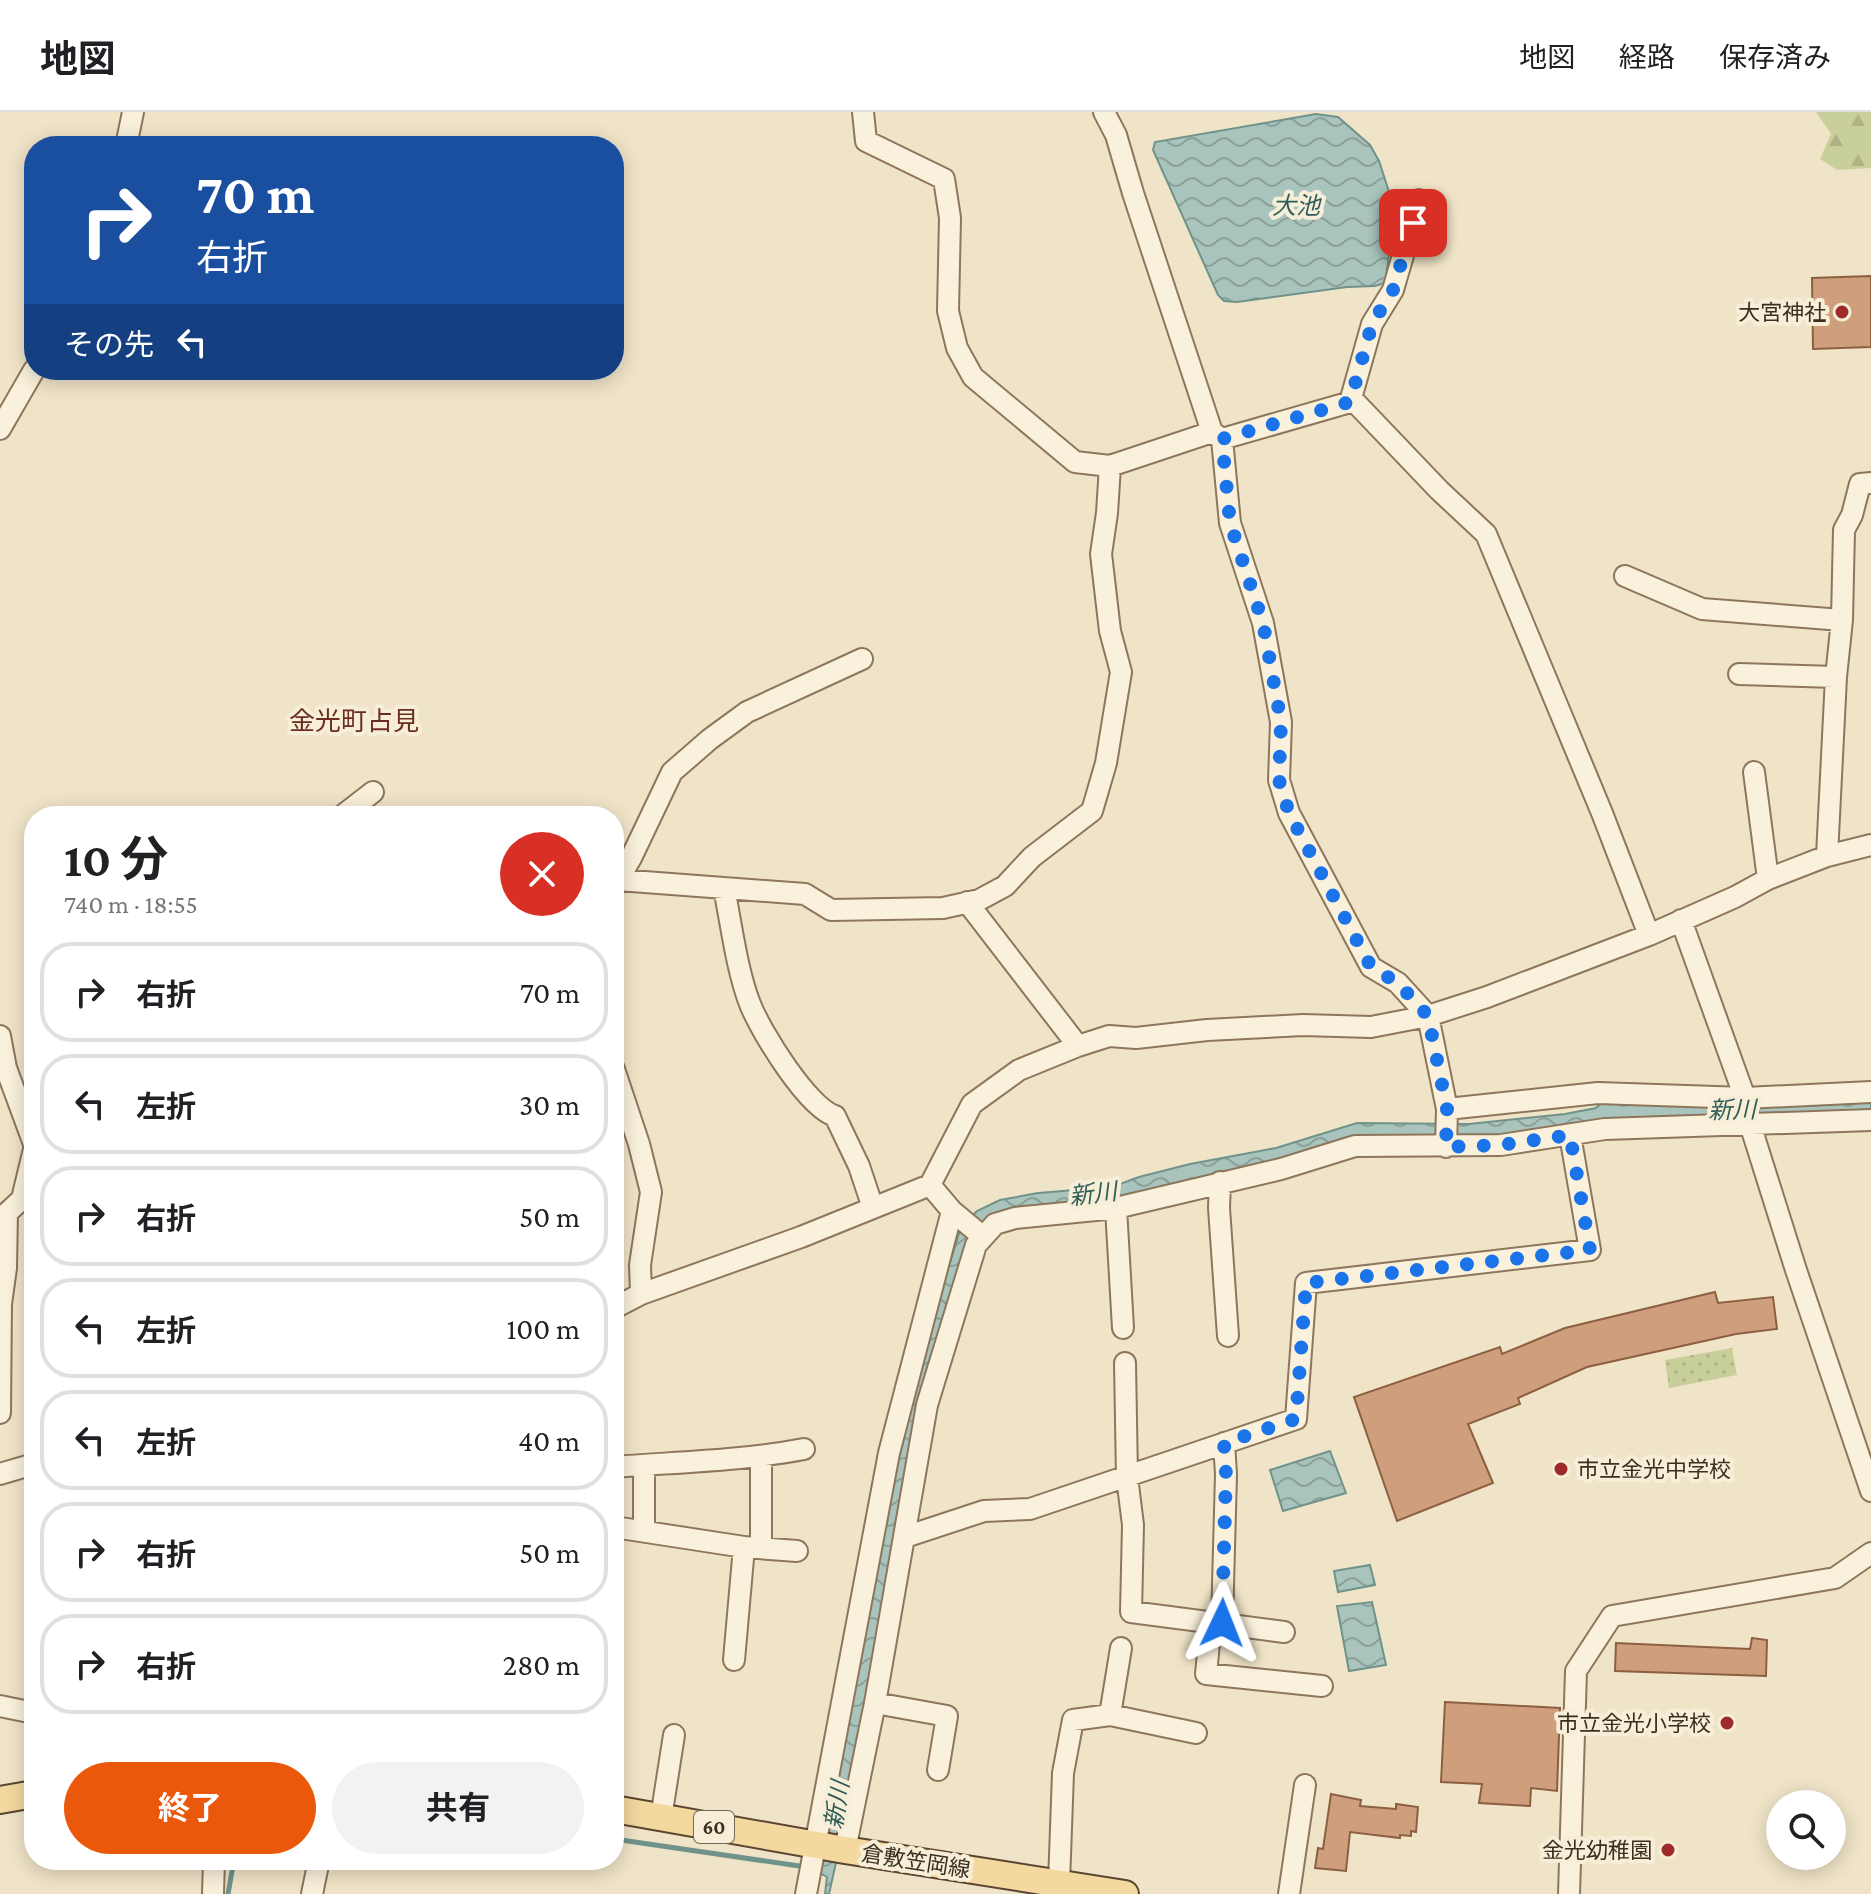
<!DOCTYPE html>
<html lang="ja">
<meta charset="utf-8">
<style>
:root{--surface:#fff;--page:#f2f2f2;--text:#202124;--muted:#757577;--line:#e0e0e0;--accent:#ea580c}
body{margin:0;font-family:"Crimson Pro","Noto Sans JP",serif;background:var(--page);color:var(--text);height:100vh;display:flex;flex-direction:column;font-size:30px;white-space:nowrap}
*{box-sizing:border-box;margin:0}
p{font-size:26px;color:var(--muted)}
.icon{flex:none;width:44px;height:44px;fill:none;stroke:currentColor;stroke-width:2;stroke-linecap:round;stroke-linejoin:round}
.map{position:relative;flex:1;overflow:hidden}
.details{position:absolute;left:24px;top:694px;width:600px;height:1064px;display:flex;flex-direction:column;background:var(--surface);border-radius:32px;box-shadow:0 4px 20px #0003}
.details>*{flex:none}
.banner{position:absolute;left:24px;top:24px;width:600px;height:244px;border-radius:32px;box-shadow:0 4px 20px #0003;background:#1a4fa0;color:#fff;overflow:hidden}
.tools{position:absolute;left:1766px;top:1678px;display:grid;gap:16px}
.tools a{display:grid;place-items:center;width:80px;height:80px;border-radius:50%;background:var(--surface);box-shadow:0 4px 20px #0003;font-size:40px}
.pin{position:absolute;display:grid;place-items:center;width:68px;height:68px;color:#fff;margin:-34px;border-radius:16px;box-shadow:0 4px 12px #0006}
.me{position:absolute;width:88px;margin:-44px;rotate:2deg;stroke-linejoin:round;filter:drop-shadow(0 0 6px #0008)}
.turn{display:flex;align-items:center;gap:28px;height:168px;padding:0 40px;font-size:36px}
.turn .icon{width:104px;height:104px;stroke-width:2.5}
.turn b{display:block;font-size:56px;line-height:68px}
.then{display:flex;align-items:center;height:76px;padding:0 40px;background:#0003;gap:16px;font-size:30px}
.round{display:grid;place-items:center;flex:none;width:84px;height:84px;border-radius:42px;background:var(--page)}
.head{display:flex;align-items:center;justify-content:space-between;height:136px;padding:0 40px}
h1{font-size:48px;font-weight:700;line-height:60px}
.action{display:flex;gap:16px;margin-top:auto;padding:16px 40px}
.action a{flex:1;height:92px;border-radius:48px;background:var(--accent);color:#fff;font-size:32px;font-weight:700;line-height:92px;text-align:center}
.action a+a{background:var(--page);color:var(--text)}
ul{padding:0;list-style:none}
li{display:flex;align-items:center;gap:24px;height:100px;margin:0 16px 12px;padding:0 24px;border:4px solid var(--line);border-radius:32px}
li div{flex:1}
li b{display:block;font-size:30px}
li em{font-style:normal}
header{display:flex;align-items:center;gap:48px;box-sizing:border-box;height:112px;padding:0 40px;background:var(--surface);border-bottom:2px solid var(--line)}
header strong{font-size:38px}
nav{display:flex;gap:44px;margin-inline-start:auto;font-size:28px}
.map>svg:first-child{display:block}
</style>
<header>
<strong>地図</strong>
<nav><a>地図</a><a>経路</a><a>保存済み</a></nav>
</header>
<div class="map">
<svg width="1871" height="1782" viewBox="0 0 1871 1782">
<defs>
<pattern id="grass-dots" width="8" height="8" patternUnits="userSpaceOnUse" patternTransform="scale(2)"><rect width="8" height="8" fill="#c9cf9b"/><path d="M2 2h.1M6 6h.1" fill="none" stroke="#aeb285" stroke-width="1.8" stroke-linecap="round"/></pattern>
<pattern id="forest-firs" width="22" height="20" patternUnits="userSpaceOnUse" patternTransform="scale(2)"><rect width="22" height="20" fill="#c9cf9b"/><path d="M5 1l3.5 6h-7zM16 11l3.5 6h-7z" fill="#aeb285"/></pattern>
<pattern id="water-waves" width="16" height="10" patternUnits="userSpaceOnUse" patternTransform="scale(2)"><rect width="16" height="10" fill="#a9c4bc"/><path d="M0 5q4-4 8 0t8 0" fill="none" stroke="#8ba098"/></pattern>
</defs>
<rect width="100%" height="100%" fill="#f0e4c8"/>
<path fill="url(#grass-dots)" d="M1732 1236 1737 1263 1669 1276 1665 1248Z"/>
<path fill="url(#forest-firs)" d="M1816 0H1871V56L1837 58 1820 47 1831 22Z"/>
<path fill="url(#water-waves)" stroke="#6f938a" stroke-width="2" d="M1316 2 1338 5 1370 33 1379 49 1391 86 1396 93 1385 171 1375 174 1347 175 1237 190 1224 189 1218 183 1153 38 1155 30Z
M1871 985V1003L1498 1027H1451L1273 1055 1123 1086 973 1128 843 1719 829 1782H825L827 1765 818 1760 900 1332 931 1212 960 1118 971 1105 977 1099 1000 1088 1038 1081 1112 1075 1139 1065 1190 1052 1276 1036 1357 1011 1469 1012 1565 1002 1596 996 1602 990Z
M1330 1339 1346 1381 1283 1399 1270 1358Z
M1370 1453 1375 1473 1338 1480 1334 1459Z
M1372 1490 1386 1553 1349 1559 1337 1494Z"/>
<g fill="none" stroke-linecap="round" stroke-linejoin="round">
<path stroke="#6f938a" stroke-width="5" d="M614 1727 806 1755
M228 1782 234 1748"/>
</g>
<path fill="#cf9f7d" stroke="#8d5f41" stroke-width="2" d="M1871 164V235L1813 237 1812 166Z
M1715 1180 1718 1191 1773 1185 1777 1217 1736 1222 1587 1255 1518 1286 1520 1292 1468 1312 1493 1371 1397 1409 1354 1285 1500 1235 1502 1242 1565 1216Z
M1752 1526 1767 1528 1766 1564 1615 1559 1616 1531 1750 1537Z
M1445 1590 1560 1596 1557 1679 1531 1676 1530 1694 1479 1691 1482 1672 1441 1670Z
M1331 1682 1361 1688 1360 1694 1396 1697V1692L1418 1695 1416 1720 1411 1719V1724L1400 1723V1726L1350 1720 1346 1759 1315 1756 1318 1736 1323 1737Z"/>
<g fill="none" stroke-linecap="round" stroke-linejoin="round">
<defs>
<path id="minor" d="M863 0 866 29 944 67 950 106 948 199 957 236 973 265 1075 350 1110 354 1212 320
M1104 0 1116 23 1133 81 1212 320 1222 327 1230 411 1263 511 1281 610 1279 668 1289 701 1371 855 1398 871 1428 904 1447 997 1598 981 1745 986 1871 980
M126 34 133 0
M1350 290 1372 212 1393 178 1419 88
M0 317 34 258
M1222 327 1354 289 1439 378 1486 422 1602 701 1649 823
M1625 464 1702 497 1842 508
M1739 562 1836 565
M1754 660 1768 767
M342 704 373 680
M1827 744 1836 565 1842 508 1844 418 1852 403 1860 372 1871 371
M618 768 805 782 831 798 943 796 979 788 1005 774 1032 745 1092 699 1106 651 1121 560 1110 519 1101 442 1107 401 1110 354
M614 775 631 746 672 660 710 627 747 600 862 547
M724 776C731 811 737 859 750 892 761 920 808 996 835 1004L859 1054 873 1096
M967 790 1078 934
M1681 808 1745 986 1750 1012 1796 1158 1871 1379
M0 924 6 956 34 1032
M614 957 639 1032 651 1080 640 1153 641 1182
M1446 1035 1447 997
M1220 1070 1219 1096 1228 1224
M930 1073 972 992 1019 958 1078 934 1109 924 1136 926 1207 918 1303 913 1371 915 1428 904 1487 885 1649 823 1735 785 1768 767 1827 744 1871 733
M1116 1096 1123 1216
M614 1196 641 1182 801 1125 930 1073 952 1099 982 1124
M1125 1251 1127 1365 1133 1413 1131 1500 1284 1520
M0 1301 1 1192 6 1156 7 1101 22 1087 34 1037
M761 1345V1435
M644 1353V1418
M614 1355C678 1350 741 1349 804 1337
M0 1362 34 1352
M614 1415 744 1435 797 1439
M905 1425 984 1399 1030 1397 1296 1307 1306 1171 1590 1138 1570 1023
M1211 1510 1206 1562 1322 1574
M1222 1511 1226 1362 1224 1331
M734 1548 744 1435
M875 1591 947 1604 938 1658
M0 1594 34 1601
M1110 1603 1121 1536
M661 1706 674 1623
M845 1738 875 1591 927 1293 976 1133 995 1112 1015 1106 1116 1096 1281 1057 1355 1034 1501 1033 1605 1017 1871 1008
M1059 1771 1063 1661 1073 1608 1110 1603 1196 1621
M213 1782 214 1748
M312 1782 319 1748
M806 1782 889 1341 952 1099
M1289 1782 1305 1673
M1569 1782 1576 1559 1612 1504 1835 1466 1871 1441"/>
<path id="major" d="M0 1688 34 1682
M614 1697 845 1738 1125 1782"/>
</defs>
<use href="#minor" stroke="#8d765c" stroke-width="24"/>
<use href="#major" stroke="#5b4430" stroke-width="30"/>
<use href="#minor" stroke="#faf1dc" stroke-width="20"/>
<use href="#major" stroke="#f3d9a0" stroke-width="26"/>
</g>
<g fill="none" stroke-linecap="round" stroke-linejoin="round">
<path stroke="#1a73e8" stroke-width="14" stroke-dasharray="0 25.2" d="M1222 1511 1226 1362 1224 1331 1296 1307 1306 1171 1590 1138 1570 1023 1501 1033 1446 1035 1447 997 1428 904 1398 871 1371 855 1289 701 1279 668 1281 610 1263 511 1230 411 1222 327 1350 290 1372 212 1393 178 1413 111"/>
</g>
<g fill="#9e2a2b" stroke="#f7eed8" stroke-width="3">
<circle cx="1842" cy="200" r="8"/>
<circle cx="1561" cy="1357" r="8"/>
<circle cx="1727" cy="1611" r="8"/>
<circle cx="1668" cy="1738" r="8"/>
</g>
<g text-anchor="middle" stroke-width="8" stroke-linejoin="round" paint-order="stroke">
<rect fill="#f7eed8" stroke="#756857" stroke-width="2" x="694" y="1699" width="40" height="32" rx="6"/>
<g font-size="20" font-weight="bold" fill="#3d2e20">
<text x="714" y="1722">60</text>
</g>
<g font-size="22" fill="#3d2e20" stroke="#f7eed8" text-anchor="end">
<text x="1826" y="208">大宮神社</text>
<text x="1577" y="1365" text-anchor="start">市立金光中学校</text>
<text x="1711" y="1619">市立金光小学校</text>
<text x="1652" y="1746">金光幼稚園</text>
</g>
<g font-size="22" fill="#3d2e20" stroke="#f7eed8">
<text transform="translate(916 1749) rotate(9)" y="8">倉敷笠岡線</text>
</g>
<g font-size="24" font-style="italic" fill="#2f5d5a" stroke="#f7eed8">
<text x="1296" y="102">大池</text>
<text transform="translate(1732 998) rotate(-1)" y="8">新川</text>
<text transform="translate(1093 1082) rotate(-7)" y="8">新川</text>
<text transform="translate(837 1693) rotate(-81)" y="8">新川</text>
</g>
<g font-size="26" fill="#6b2e1e" stroke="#f7eed8">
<text x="354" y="618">金光町占見</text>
</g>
</g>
</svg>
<div class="tools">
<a><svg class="icon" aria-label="search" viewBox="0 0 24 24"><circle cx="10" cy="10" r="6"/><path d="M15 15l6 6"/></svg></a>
</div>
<div class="pin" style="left:1413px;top:111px;background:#d93025"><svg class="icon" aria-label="arrive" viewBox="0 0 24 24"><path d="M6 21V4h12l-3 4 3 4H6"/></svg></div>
<svg class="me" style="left:1222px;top:1511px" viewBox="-20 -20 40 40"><path d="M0-17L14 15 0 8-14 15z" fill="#1a73e8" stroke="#fff" stroke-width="4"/></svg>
<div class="banner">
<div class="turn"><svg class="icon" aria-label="right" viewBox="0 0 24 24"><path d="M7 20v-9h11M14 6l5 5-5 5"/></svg><div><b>70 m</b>右折</div></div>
<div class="then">その先<svg class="icon" aria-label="left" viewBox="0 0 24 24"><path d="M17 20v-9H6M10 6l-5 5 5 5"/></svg></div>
</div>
<section class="details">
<div class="head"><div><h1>10 分</h1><p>740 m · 18:55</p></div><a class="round" style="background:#d93025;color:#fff"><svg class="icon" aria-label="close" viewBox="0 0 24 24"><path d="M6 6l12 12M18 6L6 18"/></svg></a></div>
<ul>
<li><svg class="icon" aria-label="right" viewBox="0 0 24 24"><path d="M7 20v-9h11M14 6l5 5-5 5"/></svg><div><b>右折</b></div><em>70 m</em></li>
<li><svg class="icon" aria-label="left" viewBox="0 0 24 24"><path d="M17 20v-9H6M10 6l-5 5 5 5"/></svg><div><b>左折</b></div><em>30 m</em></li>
<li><svg class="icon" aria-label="right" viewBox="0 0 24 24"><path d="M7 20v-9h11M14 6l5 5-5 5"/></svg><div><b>右折</b></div><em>50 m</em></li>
<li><svg class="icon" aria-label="left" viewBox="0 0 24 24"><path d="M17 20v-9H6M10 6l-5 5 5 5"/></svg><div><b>左折</b></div><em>100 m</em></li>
<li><svg class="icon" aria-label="left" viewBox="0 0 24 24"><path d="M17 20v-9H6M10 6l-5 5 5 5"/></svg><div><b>左折</b></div><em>40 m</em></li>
<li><svg class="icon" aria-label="right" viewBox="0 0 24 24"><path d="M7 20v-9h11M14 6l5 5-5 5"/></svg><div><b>右折</b></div><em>50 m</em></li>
<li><svg class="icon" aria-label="right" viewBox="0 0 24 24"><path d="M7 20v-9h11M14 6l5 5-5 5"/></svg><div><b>右折</b></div><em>280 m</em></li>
</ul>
<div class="action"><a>終了</a><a>共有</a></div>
</section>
</div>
